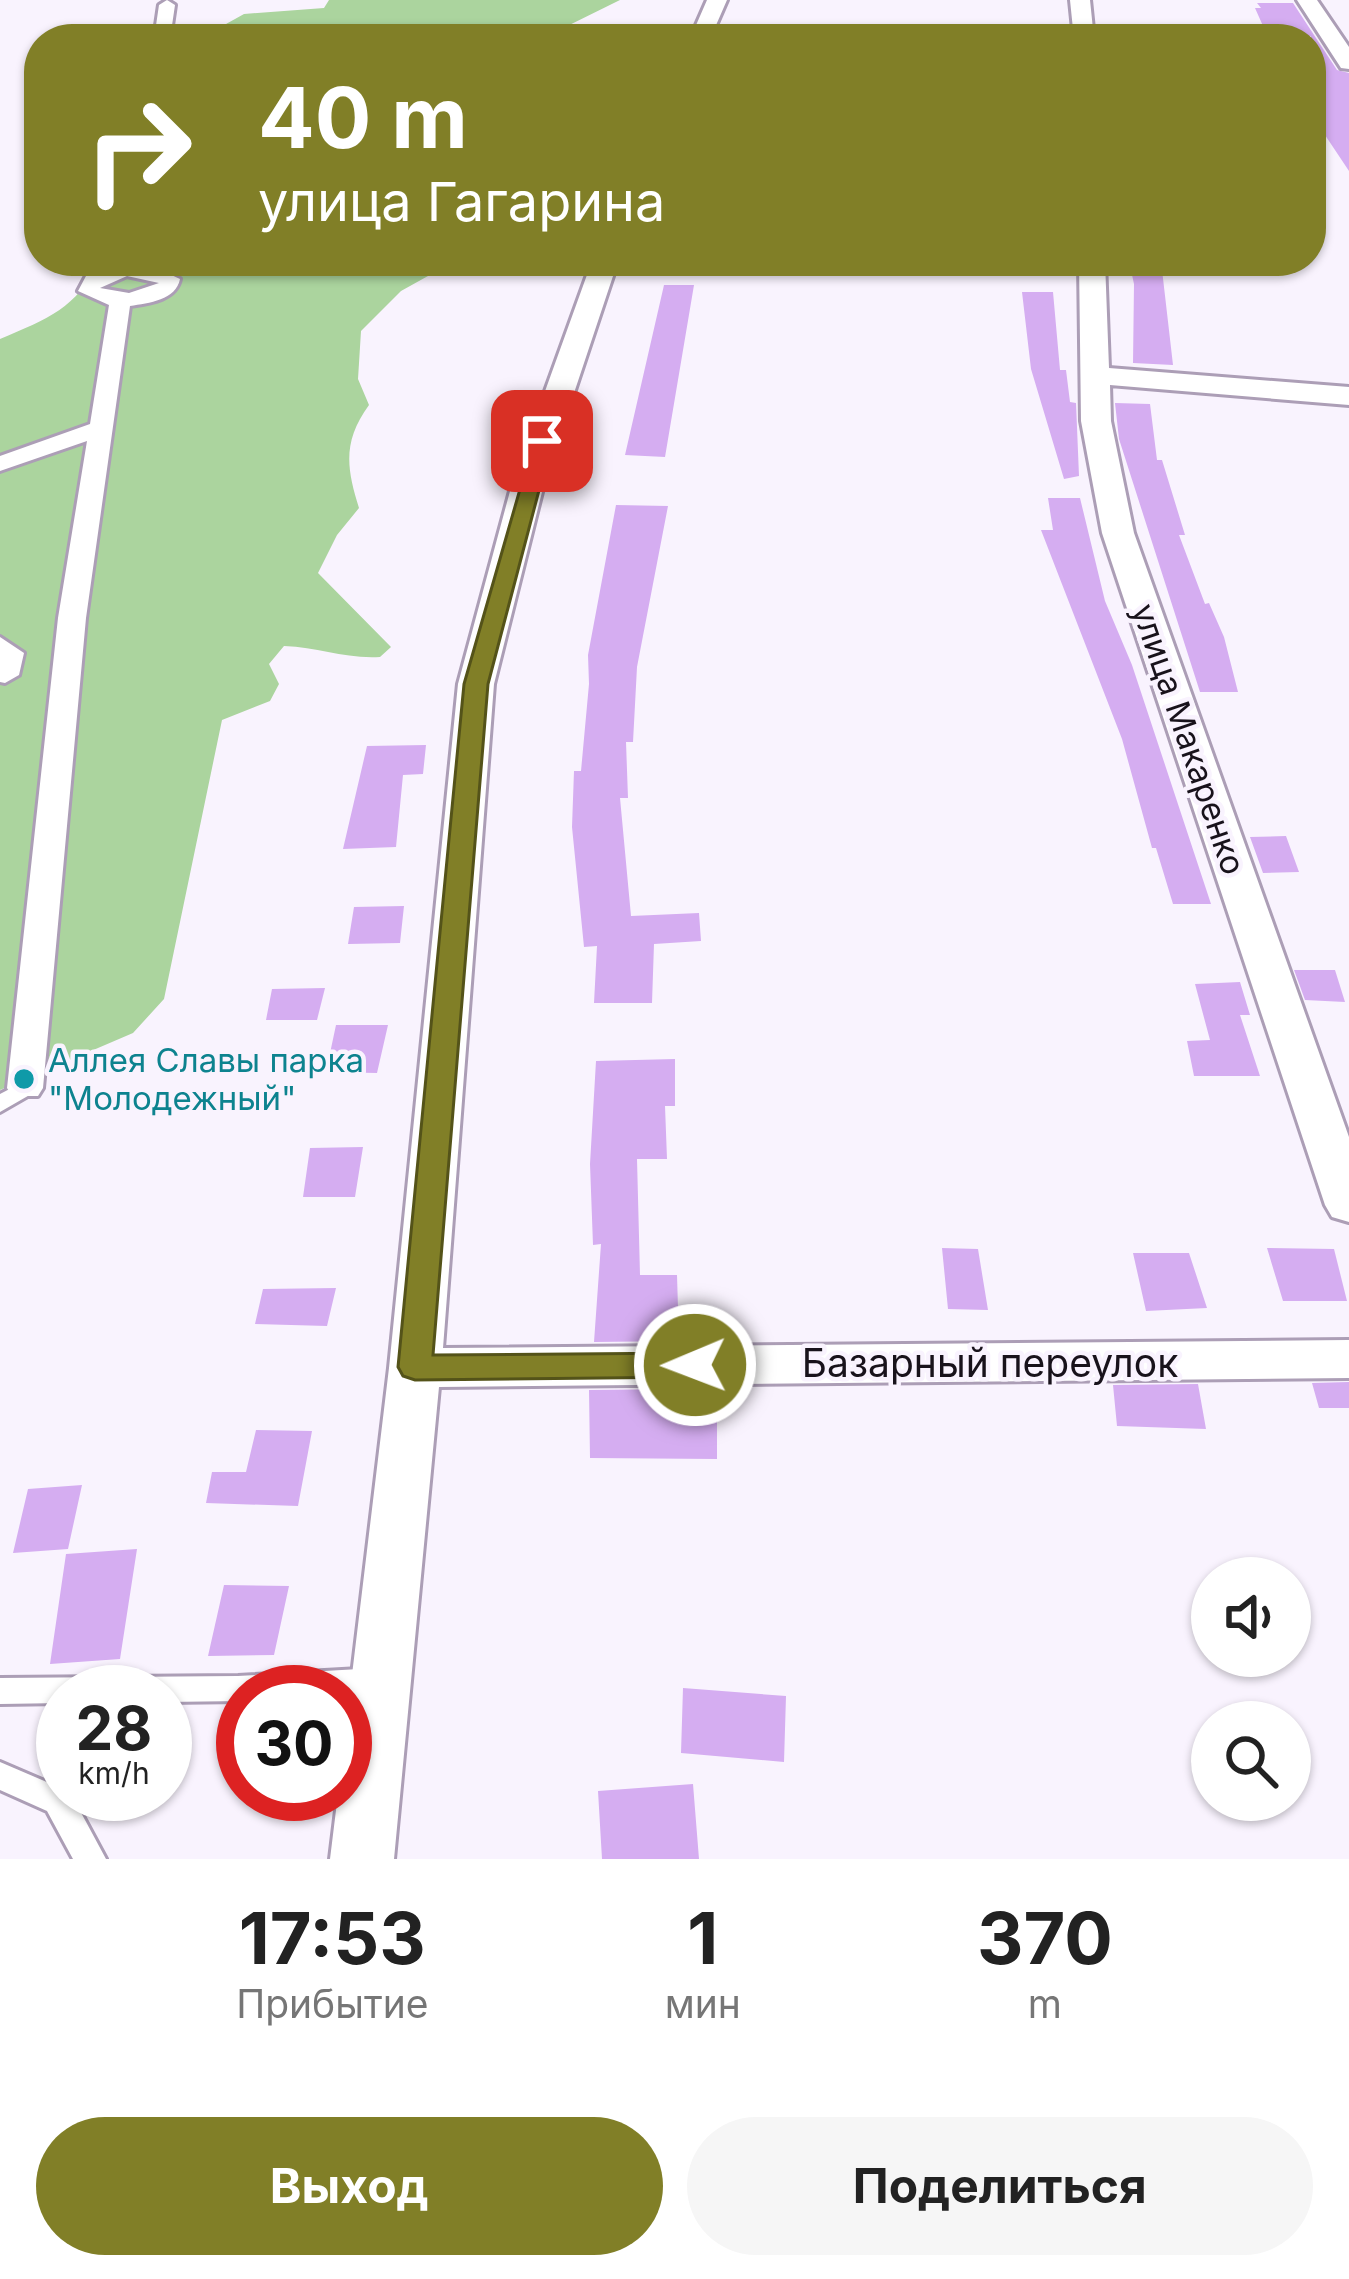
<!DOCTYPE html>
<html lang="ru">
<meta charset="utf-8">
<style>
:root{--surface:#fff;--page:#f6f6f6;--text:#222;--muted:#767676;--accent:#817f27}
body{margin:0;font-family:Inter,sans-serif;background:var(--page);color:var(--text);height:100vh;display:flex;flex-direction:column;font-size:45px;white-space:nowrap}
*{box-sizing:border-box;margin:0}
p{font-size:39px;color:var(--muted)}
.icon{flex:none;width:66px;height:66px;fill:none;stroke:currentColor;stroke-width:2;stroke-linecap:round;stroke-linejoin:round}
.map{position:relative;height:1859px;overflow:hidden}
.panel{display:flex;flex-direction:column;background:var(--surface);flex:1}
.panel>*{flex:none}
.top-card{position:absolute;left:24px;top:24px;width:1302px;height:252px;border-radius:48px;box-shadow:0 3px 9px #0004;background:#817f27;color:#fff;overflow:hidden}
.buttons{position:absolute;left:1191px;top:1557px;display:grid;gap:24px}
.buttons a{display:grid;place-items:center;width:120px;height:120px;border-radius:50%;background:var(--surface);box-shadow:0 3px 9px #0004;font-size:60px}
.speed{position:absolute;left:36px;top:1665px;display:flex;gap:24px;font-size:60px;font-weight:700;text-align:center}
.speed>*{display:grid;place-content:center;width:156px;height:156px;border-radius:50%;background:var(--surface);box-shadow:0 3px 9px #0004;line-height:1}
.speed small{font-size:30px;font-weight:400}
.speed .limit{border:18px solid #d22;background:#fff;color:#111}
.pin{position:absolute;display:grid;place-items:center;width:102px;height:102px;color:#fff;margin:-51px;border-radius:24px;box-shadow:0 6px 18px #0006}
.me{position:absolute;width:132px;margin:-66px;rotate:269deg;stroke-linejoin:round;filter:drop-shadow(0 0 9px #0008)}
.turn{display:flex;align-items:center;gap:42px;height:252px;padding:0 36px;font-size:54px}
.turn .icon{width:156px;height:156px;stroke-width:2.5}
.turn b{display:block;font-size:84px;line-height:102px}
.eta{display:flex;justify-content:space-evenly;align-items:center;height:204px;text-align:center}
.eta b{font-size:72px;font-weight:700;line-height:84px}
.button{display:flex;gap:24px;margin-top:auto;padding:24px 36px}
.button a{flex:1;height:138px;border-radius:72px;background:var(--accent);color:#fff;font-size:48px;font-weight:700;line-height:138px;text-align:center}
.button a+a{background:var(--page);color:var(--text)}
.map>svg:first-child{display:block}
</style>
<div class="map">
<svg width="1349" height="1859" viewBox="0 0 1349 1859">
<rect width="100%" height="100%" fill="#f9f3fe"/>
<path fill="#abd49e" d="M329 0H620L541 39H208V34L244 14 324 8Z
M101 261H455L401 291 361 331 358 379 369 405C343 441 346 467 359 508L337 535 318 573 391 647 380 657C344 659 319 647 284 646L269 664 279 684 270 701 222 720 164 999 133 1033 0 1090V339C50 318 74 309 101 261Z"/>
<path fill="#d5adf1" d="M1257 3H1293L1337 70 1349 73V171L1311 114V36L1267 35 1255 8H1261Z
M1129 261H1161L1173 365 1133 363 1134 284Z
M664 285H694L665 457 625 455Z
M1022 292H1053L1060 370H1066L1070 402 1076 403 1079 476 1064 479 1031 369Z
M1115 403 1150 404 1157 460H1162L1185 535H1179L1205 604 1209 603 1224 637 1238 692H1200L1119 439Z
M1048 498H1080L1105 601 1132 665 1211 904H1173L1156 848H1152L1122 739 1041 530H1053Z
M616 505 668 506 637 667 633 742H626L628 798H620L631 916 699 913 701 941 654 944 652 1003H594L597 946 584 947 572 827 574 771H581L589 684 588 655Z
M426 745 423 774 403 775 396 847 343 849 367 746Z
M1286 836 1299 872 1263 873 1250 837Z
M404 906 400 943 348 944 354 907Z
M1294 970H1335L1345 1002 1305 1000Z
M1240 982 1250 1015H1240L1260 1076H1194L1187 1041 1210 1040 1195 984Z
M325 988 317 1020H266L272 989Z
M336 1025H388L377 1073 326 1072Z
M675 1059V1106H665L667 1159H637L640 1275H677L679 1341 594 1342 601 1244 593 1245 590 1164 596 1061Z
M363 1147 355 1197H303L310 1148Z
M942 1248 978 1249 988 1310 948 1309Z
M1267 1248 1334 1249 1347 1301H1283Z
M1133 1253H1189L1207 1308 1146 1311Z
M336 1288 327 1326 255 1324 263 1289Z
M1349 1382V1408H1319L1312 1383Z
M1198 1384 1206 1429 1117 1426 1113 1385Z
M690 1389 689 1404 717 1406V1459L590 1458 589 1390Z
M256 1430 312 1431 298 1506 206 1503 212 1472H246Z
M82 1485 68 1549 13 1553 28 1489Z
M137 1549 120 1659 50 1664 66 1554Z
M224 1585 289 1586 274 1655 208 1656Z
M683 1688 786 1696 784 1762 681 1753Z
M693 1784 699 1859H602L598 1791Z"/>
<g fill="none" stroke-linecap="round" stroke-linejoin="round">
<defs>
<path id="service" d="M25 1081 36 1088 33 1093 0 1112V1094Z
M377 1668 388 1672 392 1681 388 1690 377 1694 243 1692V1701L165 1702V1692H63V1703L0 1704V1678L238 1676Z
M0 1762 63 1789V1794H71L106 1859H73L47 1811 0 1790Z"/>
<path id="pedestrian" d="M167 0 175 5 170 39H154L159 5Z
M125 264 152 266 180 279C176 300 149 303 130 306L86 618 43 1088 38 1096H12L7 1088 58 618 87 441 0 471V456L90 424 109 305 78 291 86 276ZM127 276 159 283 129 293 100 288Z
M0 637 24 653 19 675 5 683 0 682Z"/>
<path id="minor" d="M707 0H727L710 39H690Z
M1070 0H1090L1094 39H1074Z
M1297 0H1317L1349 47V69L1341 68Z
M592 261H618L545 480 494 684 443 1348 1349 1340V1378L439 1387 394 1859H330L338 1794H345V1733L389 1368 458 684 513 480Z
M1079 261H1105L1109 368 1349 387V405L1110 385 1111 421 1134 533 1349 1137V1222L1332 1217 1325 1205 1102 533 1081 421Z"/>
</defs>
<use href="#service" stroke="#ac9eb6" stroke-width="6"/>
<use href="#pedestrian" stroke="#ac9eb6" stroke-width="6"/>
<use href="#minor" stroke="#ac9eb6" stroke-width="6"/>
<use href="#service" fill="#fff" fill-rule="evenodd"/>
<use href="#pedestrian" fill="#fff" fill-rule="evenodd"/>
<use href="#minor" fill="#fff" fill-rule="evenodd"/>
</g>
<path fill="#817f27" stroke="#545319" stroke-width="3" d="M535 437 552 441 488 684 433 1355 695 1353 707 1356 712 1365 707 1374 695 1377 415 1380 403 1376 398 1367 464 684Z"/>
<circle fill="#0f9aa8" stroke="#f9f3fe" stroke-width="4.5" cx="24" cy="1079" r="12"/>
<g text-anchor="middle" stroke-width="9" stroke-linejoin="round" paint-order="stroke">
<g font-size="33" fill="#18121b" stroke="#f9f3fe">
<text transform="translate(1189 739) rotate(71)" y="12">улица Макаренко</text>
</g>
<g font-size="33" fill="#0d838f" stroke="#f9f3fe" text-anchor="start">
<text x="48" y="1072">Аллея Славы парка<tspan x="48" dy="38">"Молодежный"</tspan></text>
</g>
<g font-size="39" fill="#18121b" stroke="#f9f3fe">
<text x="990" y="1377">Базарный переулок</text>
</g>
</g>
</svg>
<div class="buttons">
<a><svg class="icon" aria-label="sound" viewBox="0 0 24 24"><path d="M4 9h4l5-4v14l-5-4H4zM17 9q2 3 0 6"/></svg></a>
<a><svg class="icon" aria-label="search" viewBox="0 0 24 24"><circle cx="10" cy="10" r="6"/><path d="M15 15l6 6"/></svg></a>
</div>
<div class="speed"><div>28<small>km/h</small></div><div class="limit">30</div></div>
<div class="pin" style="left:542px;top:441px;background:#d93025"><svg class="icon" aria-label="arrive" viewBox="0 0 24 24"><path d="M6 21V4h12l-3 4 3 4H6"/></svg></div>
<svg class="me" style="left:695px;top:1365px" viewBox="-20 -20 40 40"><circle r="17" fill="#817f27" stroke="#fff" stroke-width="3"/><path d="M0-11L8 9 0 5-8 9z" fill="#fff"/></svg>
<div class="top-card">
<div class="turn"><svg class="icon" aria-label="right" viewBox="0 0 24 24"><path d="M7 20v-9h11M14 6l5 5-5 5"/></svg><div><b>40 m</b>улица Гагарина</div></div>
</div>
</div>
<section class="panel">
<div class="eta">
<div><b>17:53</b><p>Прибытие</p></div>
<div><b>1</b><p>мин</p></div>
<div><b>370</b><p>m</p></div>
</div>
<div class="button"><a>Выход</a><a>Поделиться</a></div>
</section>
